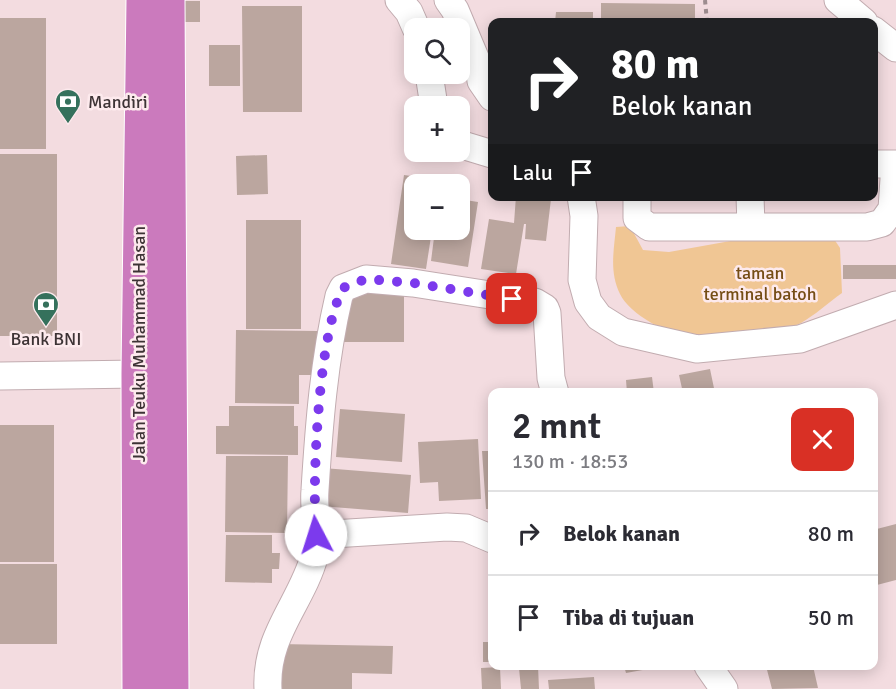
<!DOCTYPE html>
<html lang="id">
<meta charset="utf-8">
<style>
:root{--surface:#fff;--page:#f7f7f7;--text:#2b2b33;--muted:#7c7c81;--line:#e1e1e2}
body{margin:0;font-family:Signika,sans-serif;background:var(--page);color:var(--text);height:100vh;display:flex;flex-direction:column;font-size:22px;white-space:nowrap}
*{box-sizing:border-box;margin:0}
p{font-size:20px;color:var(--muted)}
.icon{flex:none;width:33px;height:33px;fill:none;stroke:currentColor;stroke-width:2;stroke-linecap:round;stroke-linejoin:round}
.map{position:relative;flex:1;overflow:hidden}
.side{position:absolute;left:488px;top:388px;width:390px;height:282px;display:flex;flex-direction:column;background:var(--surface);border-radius:12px;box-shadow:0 3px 15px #0003}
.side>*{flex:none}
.hud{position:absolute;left:488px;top:18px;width:390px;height:183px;border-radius:12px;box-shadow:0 3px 15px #0003;background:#202124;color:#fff;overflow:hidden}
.buttons{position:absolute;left:404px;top:18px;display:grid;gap:12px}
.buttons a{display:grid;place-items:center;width:66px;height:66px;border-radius:12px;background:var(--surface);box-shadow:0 3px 15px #0003;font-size:30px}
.pin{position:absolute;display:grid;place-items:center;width:51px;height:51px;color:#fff;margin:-26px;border-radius:12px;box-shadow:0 3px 9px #0006}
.me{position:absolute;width:66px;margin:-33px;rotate:355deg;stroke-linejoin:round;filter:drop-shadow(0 0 4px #0008)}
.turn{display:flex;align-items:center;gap:21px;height:126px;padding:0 24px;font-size:27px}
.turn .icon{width:78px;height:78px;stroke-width:2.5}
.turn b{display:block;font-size:42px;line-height:51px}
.then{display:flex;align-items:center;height:57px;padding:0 24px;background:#0003;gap:12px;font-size:22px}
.round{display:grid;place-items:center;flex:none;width:63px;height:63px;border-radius:12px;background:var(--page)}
.summary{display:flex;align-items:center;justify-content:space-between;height:102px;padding:0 24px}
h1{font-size:36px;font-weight:600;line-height:45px}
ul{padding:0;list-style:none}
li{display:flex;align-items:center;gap:18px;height:84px;padding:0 24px;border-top:2px solid var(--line)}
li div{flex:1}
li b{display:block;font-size:22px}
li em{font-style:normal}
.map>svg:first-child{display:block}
</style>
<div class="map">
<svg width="896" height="689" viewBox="0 0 896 689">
<rect width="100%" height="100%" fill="#f3dce0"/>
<path fill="#f0c694" d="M630 226 643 250 669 252 736 240 832 236 840 248 842 293C828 303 815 315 801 323 780 334 716 340 692 338 670 336 629 314 620 294 609 272 614 250 616 227Z"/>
<path fill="#bba69f" d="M184 1H200V22H184Z
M601 3 695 4V22H601Z
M242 6H302V112H243Z
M556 12H593V22H555Z
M0 18H46V149H0Z
M209 45H240V86H209Z
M0 154H57V336H0Z
M267 155 268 194 237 195 236 156Z
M404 175 439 180 438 184H414V230H432L426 269 391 264Z
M516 196 551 199 546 241 525 239 526 224H524L516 274 481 269 489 219 514 223Z
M459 199 478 202 468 267 431 261 435 230H459Z
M246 220H301V329H246Z
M843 265H896V279H843Z
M343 293 404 294V342H342Z
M236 330 317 331 316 375H299V404L235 403Z
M710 369 715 393H683L679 375Z
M652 377 654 393H627L626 380Z
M229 406H294V426H298V455L216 454V426H229Z
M340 409 405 414 402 462 336 457Z
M0 425H54V562H0Z
M478 439 481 499 439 501 438 482 420 483 418 442Z
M482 451H492V509H486Z
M226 456H288L287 533 225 532Z
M323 468 411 475 408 513 320 506Z
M896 524V580L873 586V530Z
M226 535H272V553H280L279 569H272V583L225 582Z
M0 564H57V644H0Z
M483 642H492V662H483Z
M278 644 393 646 392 674 352 673V689H270Z
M538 666 539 689H521L519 668Z
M543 666H583V668L544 670Z
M624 666H659V667L626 673Z
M766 666H813L818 688 772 689Z
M500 667 501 689H482L481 668Z
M594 677 595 689H549L548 680Z"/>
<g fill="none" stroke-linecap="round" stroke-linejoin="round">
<defs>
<path id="minor" d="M399 0 409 12 416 28
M448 0 455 10 479 67 492 70
M838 0 864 22
M873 30 896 48
M479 67 481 81 492 97
M429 74 434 106
M459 144 492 154
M581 196 584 216 582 280 588 302 599 317 623 332 697 349 800 339 896 305
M637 196V218L649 227H867L882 223 892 209 895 164H873
M750 196 751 226
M1 376 138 374
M316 535 447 527 466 528 492 539
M708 666 724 689
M268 689C265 634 302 603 315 554 320 534 313 511 315 490 319 425 324 360 339 296L343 288 366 279 413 283 535 302 545 308 547 313 551 378 555 393"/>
<path id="highway" d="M168 0 172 689
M139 689 138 374 143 0"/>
</defs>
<use href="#minor" stroke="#c2acb0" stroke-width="29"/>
<use href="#highway" stroke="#fff" stroke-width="35"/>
<path stroke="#9d8c8f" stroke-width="4" stroke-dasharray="4.5 4.5" stroke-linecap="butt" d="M705 0 707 22"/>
<use href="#minor" stroke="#fff" stroke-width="27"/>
<use href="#highway" stroke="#cb7abd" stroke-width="33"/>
</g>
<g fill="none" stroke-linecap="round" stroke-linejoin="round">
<path stroke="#7c3aed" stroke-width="10" stroke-dasharray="0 18" d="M316 535C312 480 318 335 343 288L366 279 413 283 512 299"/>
</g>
<defs>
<symbol id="bank-pin" viewBox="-11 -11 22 30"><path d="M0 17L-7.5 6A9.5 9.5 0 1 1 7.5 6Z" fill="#35715c" stroke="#fdeaed"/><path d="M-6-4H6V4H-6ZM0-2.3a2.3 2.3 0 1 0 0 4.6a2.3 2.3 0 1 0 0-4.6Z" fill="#fff"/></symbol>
</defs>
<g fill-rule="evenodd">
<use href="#bank-pin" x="53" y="87" width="30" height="40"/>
<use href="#bank-pin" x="31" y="290" width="30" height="40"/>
</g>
<g text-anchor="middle" stroke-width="5" stroke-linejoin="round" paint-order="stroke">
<g font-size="18" fill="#3d3335" stroke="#fdeaed" text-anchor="start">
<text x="88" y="108">Mandiri</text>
<text x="46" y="345" text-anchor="middle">Bank BNI</text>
</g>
<g font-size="18" fill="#754d15" stroke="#fdeaed">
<text x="760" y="279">taman<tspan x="760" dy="21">terminal batoh</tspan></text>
</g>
<g font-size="18" fill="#3d3335" stroke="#fdeaed">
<text transform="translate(139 344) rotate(-90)" y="6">Jalan Teuku Muhammad Hasan</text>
</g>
</g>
</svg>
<div class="buttons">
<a><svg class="icon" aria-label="search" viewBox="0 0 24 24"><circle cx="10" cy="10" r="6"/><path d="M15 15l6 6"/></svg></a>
<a>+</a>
<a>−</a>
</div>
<div class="pin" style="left:512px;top:299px;background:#d93025"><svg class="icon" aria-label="arrive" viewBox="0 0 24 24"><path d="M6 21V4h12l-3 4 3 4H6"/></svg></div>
<svg class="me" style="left:316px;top:535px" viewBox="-20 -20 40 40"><circle r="19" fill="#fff"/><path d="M0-13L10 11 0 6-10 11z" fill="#7c3aed"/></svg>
<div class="hud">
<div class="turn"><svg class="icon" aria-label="right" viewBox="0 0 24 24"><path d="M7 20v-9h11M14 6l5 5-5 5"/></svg><div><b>80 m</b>Belok kanan</div></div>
<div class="then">Lalu<svg class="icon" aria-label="arrive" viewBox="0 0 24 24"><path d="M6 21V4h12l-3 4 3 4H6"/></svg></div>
</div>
<section class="side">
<div class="summary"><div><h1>2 mnt</h1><p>130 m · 18:53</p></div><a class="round" style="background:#d93025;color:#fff"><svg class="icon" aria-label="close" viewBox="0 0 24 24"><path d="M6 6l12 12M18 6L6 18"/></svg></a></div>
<ul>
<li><svg class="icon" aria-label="right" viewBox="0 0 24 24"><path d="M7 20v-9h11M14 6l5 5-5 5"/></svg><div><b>Belok kanan</b></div><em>80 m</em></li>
<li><svg class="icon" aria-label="arrive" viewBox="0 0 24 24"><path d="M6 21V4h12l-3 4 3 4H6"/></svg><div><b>Tiba di tujuan</b></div><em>50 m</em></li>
</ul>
</section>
</div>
